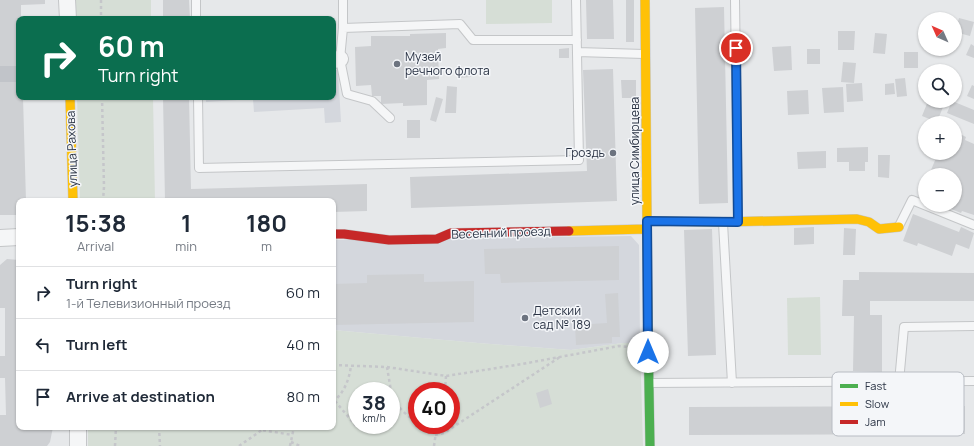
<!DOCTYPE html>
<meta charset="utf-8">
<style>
:root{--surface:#fff;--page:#f6f6f7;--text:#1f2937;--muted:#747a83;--line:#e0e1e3}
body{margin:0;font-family:Manrope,sans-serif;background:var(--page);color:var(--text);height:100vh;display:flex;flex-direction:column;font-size:15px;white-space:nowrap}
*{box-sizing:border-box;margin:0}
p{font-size:13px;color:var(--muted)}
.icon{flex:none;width:22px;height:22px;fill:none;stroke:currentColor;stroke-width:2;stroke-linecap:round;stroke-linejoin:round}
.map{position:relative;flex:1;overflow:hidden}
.drawer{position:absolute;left:16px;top:198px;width:320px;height:232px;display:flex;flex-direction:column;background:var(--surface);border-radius:8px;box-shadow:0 1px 3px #0004}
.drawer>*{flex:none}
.guide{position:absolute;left:16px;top:16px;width:320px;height:84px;border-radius:8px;box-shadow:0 1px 3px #0004;background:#0b6e4f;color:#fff;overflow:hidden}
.needle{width:26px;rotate:315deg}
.controls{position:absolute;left:918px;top:12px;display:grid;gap:8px}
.controls a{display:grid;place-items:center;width:44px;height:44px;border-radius:50%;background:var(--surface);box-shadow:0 1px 3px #0004;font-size:20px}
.speed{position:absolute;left:348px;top:382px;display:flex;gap:8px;font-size:20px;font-weight:700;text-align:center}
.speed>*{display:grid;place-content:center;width:52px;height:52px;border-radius:50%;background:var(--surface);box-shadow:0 1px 3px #0004;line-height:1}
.speed small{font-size:10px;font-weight:400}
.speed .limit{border:6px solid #d22;background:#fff;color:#111}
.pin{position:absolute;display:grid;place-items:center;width:34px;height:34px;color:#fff;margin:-17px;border:2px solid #fff;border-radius:50%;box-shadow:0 1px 4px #0007}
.me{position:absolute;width:44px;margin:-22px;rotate:0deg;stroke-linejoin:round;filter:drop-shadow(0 0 3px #0008)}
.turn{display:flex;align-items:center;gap:14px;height:84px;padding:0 16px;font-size:18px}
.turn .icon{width:52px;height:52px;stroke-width:2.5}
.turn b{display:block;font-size:28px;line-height:34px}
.eta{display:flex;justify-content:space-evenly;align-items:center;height:68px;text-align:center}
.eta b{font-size:24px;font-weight:700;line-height:28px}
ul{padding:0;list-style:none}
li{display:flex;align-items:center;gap:12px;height:52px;padding:0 16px;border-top:1px solid var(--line)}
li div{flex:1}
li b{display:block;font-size:15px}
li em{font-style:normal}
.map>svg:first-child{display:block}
</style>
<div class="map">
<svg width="974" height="446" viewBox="0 0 974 446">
<rect width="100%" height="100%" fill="#e6e8ea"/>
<path fill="#d4d7dd" d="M333 70H338L341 122 325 123 324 108 254 112 253 99 206 102V97H333Z
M631 236 639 245 640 343H623L571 350 478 343 333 330V240Z"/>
<path fill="#d6ded6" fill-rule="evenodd" d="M75 0H151V19H75Z
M486 0H552V23L486 24Z
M77 97H153L155 201H80Z
M820 297 821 355H788L787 298Z
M333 330 478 343 571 350 623 343H640L643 446H88V427H333ZM357 391H391V425H357ZM417 391H451V425H417Z"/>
<path fill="#ced0d3" d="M0 0H45V4L21 5V19H19V97H23L26 201H19V215H0Z
M163 0H189L190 19H163Z
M586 0H613L614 39H587Z
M626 0H634V42H626Z
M724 7 728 203 699 204 695 8Z
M959 18 974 22 970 36 955 32Z
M838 31H855L854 50H838Z
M446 33V48L438 49 439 79 427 80V105L403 106V103L381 104V96H372L371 85 356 86 355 47 371 46V36H410V34Z
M875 33 887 34 885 54 873 53Z
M971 44 974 46V58L966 55Z
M791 46 792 70 774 71 772 47Z
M569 48V58H559V49Z
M807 49H820V64H807Z
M904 52H918V68H904Z
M843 62 856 63 854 83 841 82Z
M471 68V77L457 78V69Z
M613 69 617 201 411 208 410 177 587 171 583 70Z
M905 78 907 96 897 97 895 79Z
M922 79H925V89L920 88Z
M621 80H636V98H622Z
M862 83 863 101 847 102 846 84Z
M894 83 895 94 885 95V84Z
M972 85 974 86V99L967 96Z
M447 86 457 87 456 113H445Z
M843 87 844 112 824 113 822 88Z
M808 90 809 114 788 115 787 91Z
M163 97H189L191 189 367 184V211L333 212V201H165Z
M436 97 443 99 436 122 430 120Z
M928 101 945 102 937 122 922 116Z
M952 101 974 110V124L947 113Z
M407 120H420V138H407Z
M960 134 966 137 965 140 974 144V215L962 211 961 213 941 205H955V175H929L938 153H955V136L958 137Z
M868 147V162H865V171H849V162H837V148Z
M826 151V168L798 169 797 152Z
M878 155H890L889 178 878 177Z
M913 214 959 232 961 227 974 233 969 249 956 244 952 256 918 243 917 246 903 241Z
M814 227V244L794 245V228Z
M844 228 856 229 855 255H843Z
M712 229 716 355 688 356 684 230Z
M619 246V280L501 283 500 274H485L484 249Z
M7 259 19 260V427H53L50 442 47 446H0V415H6L5 378H0V356H5V308H0V265Z
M859 272 974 273V301H870V315H882V372L853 371 854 316H842L843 280H859Z
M424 274V282L474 281V322L333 325V284L367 283V275Z
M618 293 620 337H612V343L576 345 575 325 607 323 605 294Z
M548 389 552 404 540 408 536 393Z
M965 406V434L689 435V407Z"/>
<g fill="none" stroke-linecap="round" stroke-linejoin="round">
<path stroke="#c1c4c9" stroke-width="16" stroke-dasharray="16 8" stroke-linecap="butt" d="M0 74H19"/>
<defs>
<path id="lane" d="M196 0V19
M343 0V28L340 59 347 94 372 101 390 118
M735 0 738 221
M343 28 460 24 473 40H577
M577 52 644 54
M198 97 199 168 579 160 576 0
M723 223 732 383
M899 226 912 200 974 225
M899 382 904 327 974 326
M649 383 974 381"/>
<path id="street" d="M67 0 68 19
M333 60 340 59
M0 238 19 237
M78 427V446"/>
<path id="fast" d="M648 330 650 446"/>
<path id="slow" d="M645 0 648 330
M70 97 73 201
M647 221 723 222 857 219 869 222 879 229 899 227
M569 231 647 229"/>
<path id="jam" d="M333 234H344L389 240 437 239 451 233 569 231"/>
</defs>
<use href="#lane" stroke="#c4c6c8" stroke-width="10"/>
<use href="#street" stroke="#c4c6c8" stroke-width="18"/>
<use href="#fast" stroke="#c4c6c8" stroke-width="10"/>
<use href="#slow" stroke="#c4c6c8" stroke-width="10"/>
<use href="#jam" stroke="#c4c6c8" stroke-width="10"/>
<path stroke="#c5c6ca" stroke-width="2.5" stroke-dasharray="3 3" stroke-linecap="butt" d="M101 0V19
M102 97 104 187 103 201
M333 365 387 367 446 376 522 364 619 346 631 347
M387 367 391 391
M445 391 446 376
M391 392C395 404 405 416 417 421
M335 401 356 426
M333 402C344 393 349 380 351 366
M391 414 399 407
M428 425 436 427
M159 427 160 446
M258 427 262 430 292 435
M435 435 444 433 560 357
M291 442 300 446
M115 446 116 427
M239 446 262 430
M290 446 294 427
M434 446 437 425"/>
<use href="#lane" stroke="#f5f6f7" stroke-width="8"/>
<use href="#street" stroke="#f5f6f7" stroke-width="16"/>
<use href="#fast" stroke="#4caf50" stroke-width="9"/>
<use href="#slow" stroke="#ffc107" stroke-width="9"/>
<use href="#jam" stroke="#c62828" stroke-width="9"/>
</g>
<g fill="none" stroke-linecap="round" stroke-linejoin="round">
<defs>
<path id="route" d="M648 352 647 221 738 222 736 48"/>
</defs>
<use href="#route" stroke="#114b97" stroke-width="10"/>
<use href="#route" stroke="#1a73e8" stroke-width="7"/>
</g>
<g fill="#6c737f" stroke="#f4f6f9" stroke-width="1.5">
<circle cx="397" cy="64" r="4"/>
<circle cx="613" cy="153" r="4"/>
<circle cx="525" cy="318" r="4"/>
</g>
<g text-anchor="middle" stroke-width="3" stroke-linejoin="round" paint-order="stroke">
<g font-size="12" fill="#2b3445" stroke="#f4f6f9" text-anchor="start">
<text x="405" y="61">Музей<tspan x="405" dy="14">речного флота</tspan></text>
<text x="605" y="157" text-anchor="end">Гроздь</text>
<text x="533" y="315">Детский<tspan x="533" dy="14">сад № 189</tspan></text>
</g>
<g font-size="12" fill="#2b3445" stroke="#f4f6f9">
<text transform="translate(72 149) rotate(-92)" y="4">улица Рахова</text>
<text transform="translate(635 151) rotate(-90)" y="4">улица Симбирцева</text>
<text transform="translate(501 233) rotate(-2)" y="4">Весенний проезд</text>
</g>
</g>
<rect x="832" y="372" width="132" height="64" rx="6" fill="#f4f6f9" stroke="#b8bcc3" stroke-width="1"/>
<rect x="840" y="384" width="18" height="4" fill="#4caf50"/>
<rect x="840" y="402" width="18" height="4" fill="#ffc107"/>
<rect x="840" y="420" width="18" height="4" fill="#c62828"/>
<g font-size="11" fill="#2b3445">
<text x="865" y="390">Fast</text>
<text x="865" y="408">Slow</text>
<text x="865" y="426">Jam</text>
</g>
</svg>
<div class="controls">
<a><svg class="needle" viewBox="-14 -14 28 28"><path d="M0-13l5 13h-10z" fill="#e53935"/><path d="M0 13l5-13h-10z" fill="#747a83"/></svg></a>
<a><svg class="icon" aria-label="search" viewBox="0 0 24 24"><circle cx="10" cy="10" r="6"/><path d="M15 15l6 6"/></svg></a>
<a>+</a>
<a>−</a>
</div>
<div class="speed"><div>38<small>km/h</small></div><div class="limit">40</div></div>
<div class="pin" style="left:736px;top:48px;background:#d93025"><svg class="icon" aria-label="arrive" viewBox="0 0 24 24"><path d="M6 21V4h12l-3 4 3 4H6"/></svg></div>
<svg class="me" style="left:648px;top:352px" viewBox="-20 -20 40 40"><circle r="19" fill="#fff"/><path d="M0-13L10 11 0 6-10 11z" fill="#1a73e8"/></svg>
<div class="guide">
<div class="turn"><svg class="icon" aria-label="right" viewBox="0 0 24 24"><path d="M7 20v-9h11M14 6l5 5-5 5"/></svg><div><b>60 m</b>Turn right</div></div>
</div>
<section class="drawer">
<div class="eta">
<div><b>15:38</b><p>Arrival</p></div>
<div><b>1</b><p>min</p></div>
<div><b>180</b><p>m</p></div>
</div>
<ul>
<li><svg class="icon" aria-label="right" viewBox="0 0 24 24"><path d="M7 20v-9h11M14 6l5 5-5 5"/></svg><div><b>Turn right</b><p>1-й Телевизионный проезд</p></div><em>60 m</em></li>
<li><svg class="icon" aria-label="left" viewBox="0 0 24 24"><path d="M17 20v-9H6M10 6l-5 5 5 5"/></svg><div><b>Turn left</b></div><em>40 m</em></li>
<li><svg class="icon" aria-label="arrive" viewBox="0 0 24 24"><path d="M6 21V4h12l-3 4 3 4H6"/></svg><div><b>Arrive at destination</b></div><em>80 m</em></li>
</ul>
</section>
</div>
